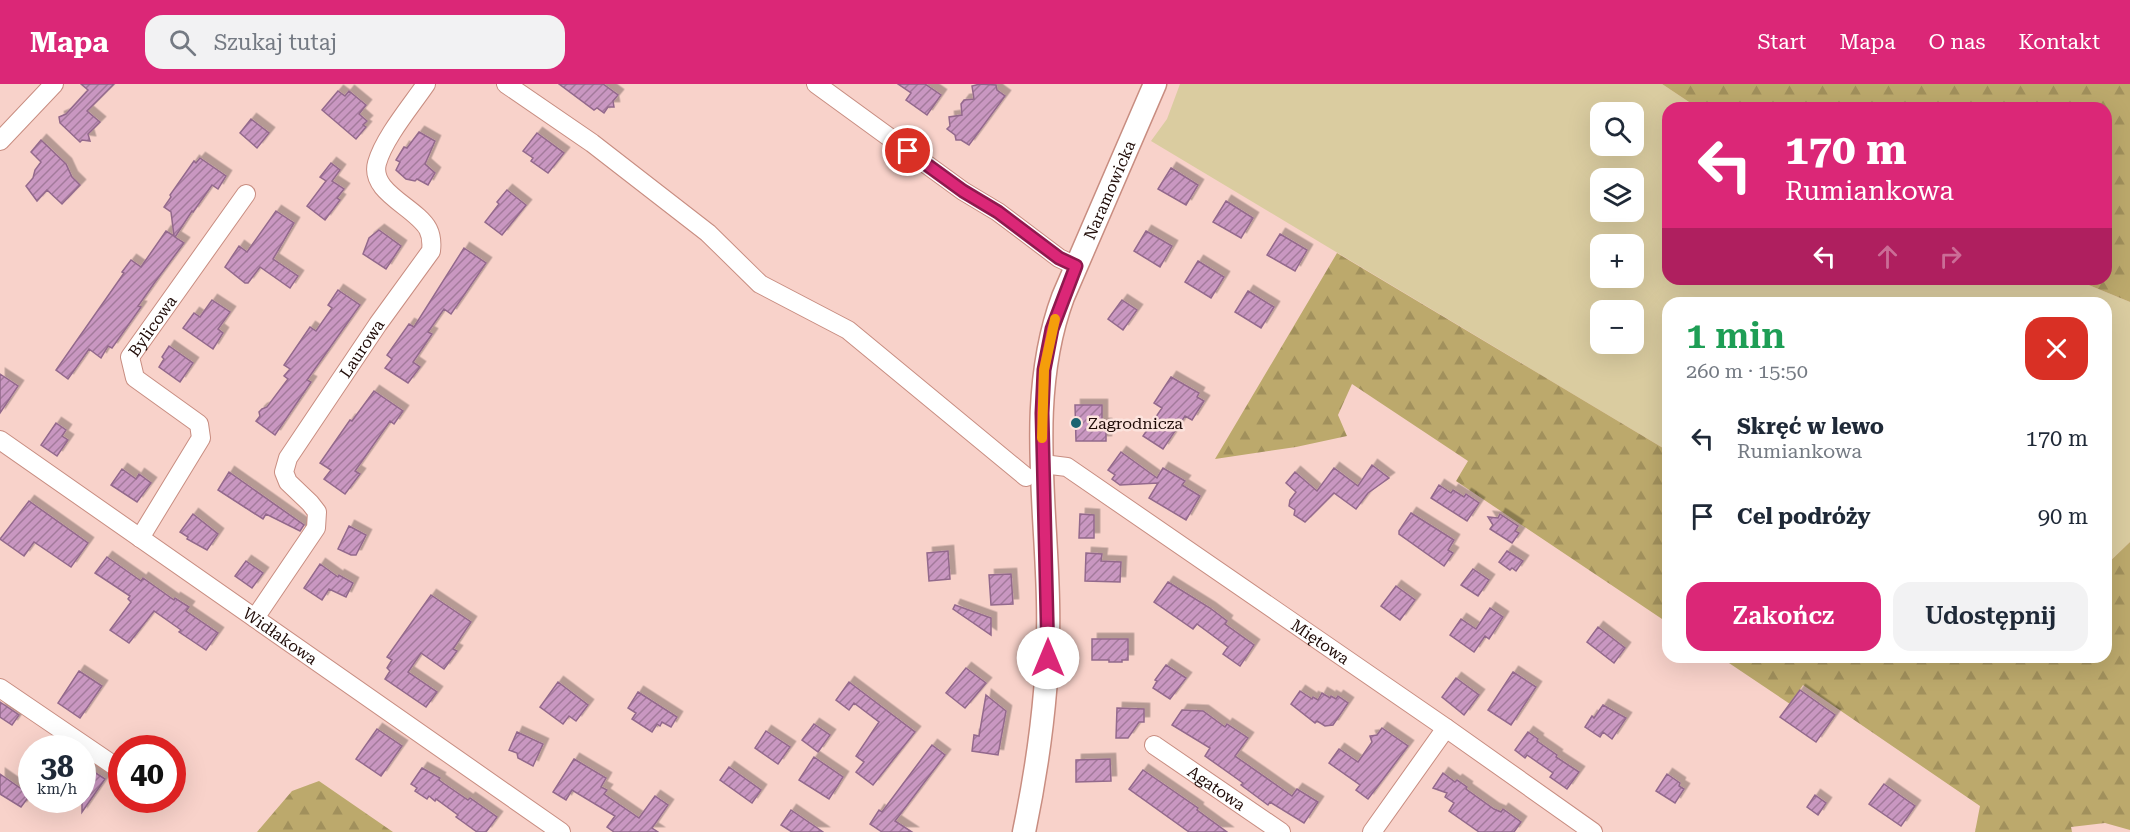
<!DOCTYPE html>
<html lang="pl">
<meta charset="utf-8">
<style>
:root{--surface:#fff;--page:#f2f2f3;--text:#1f2937;--muted:#747a83;--accent:#db2777}
body{margin:0;font-family:"Roboto Serif",serif;background:var(--page);color:var(--text);height:100vh;display:flex;flex-direction:column;font-size:22px;white-space:nowrap}
*{box-sizing:border-box;margin:0}
p{font-size:20px;color:var(--muted)}
.icon{flex:none;width:33px;height:33px;fill:none;stroke:currentColor;stroke-width:2;stroke-linecap:round;stroke-linejoin:round}
.map{position:relative;flex:1;overflow:hidden}
.sheet{position:absolute;left:1662px;top:213px;width:450px;height:366px;display:flex;flex-direction:column;background:var(--surface);border-radius:18px;box-shadow:0 6px 24px #0002}
.sheet>*{flex:none}
.guide{position:absolute;left:1662px;top:18px;width:450px;height:183px;border-radius:18px;box-shadow:0 6px 24px #0002;background:#db2777;color:#fff;overflow:hidden}
.tools{position:absolute;left:1590px;top:18px;display:grid;gap:12px}
.tools a{display:grid;place-items:center;width:54px;height:54px;border-radius:12px;background:var(--surface);box-shadow:0 6px 24px #0002;font-size:30px}
.speed{position:absolute;left:18px;top:651px;display:flex;gap:12px;font-size:30px;font-weight:700;text-align:center}
.speed>*{display:grid;place-content:center;width:78px;height:78px;border-radius:50%;background:var(--surface);box-shadow:0 6px 24px #0002;line-height:1}
.speed small{font-size:15px;font-weight:400}
.speed .limit{border:9px solid #d22;background:#fff;color:#111}
.pin{position:absolute;display:grid;place-items:center;width:51px;height:51px;color:#fff;margin:-26px;border:3px solid #fff;border-radius:50%;box-shadow:0 2px 6px #0007}
.me{position:absolute;width:66px;margin:-33px;rotate:0deg;stroke-linejoin:round;filter:drop-shadow(0 0 4px #0008)}
.turn{display:flex;align-items:center;gap:21px;height:126px;padding:0 24px;font-size:27px}
.turn .icon{width:78px;height:78px;stroke-width:2.5}
.turn b{display:block;font-size:42px;line-height:51px}
.lanes{display:flex;align-items:center;height:57px;padding:0 24px;background:#0003;justify-content:center;gap:30px;direction:ltr}
.lanes .off{opacity:.35}
.round{display:grid;place-items:center;flex:none;width:63px;height:63px;border-radius:18px;background:var(--page)}
.head{display:flex;align-items:center;justify-content:space-between;height:102px;padding:0 24px}
h1{font-size:36px;font-weight:600;line-height:45px;color:#1e9e55}
.cta{display:flex;gap:12px;margin-top:auto;padding:12px 24px}
.cta a{flex:1;height:69px;border-radius:18px;background:var(--accent);color:#fff;font-size:24px;font-weight:600;line-height:69px;text-align:center}
.cta a+a{background:var(--page);color:var(--text)}
ul{padding:0;list-style:none}
li{display:flex;align-items:center;gap:18px;height:78px;padding:0 24px}
li div{flex:1}
li b{display:block;font-size:22px}
li em{font-style:normal}
header{display:flex;align-items:center;gap:36px;box-sizing:border-box;height:84px;padding:0 30px;background:var(--accent);color:#fff}
header strong{font-size:28px}
nav{display:flex;gap:33px;margin-inline-start:auto;font-size:21px}
.search{width:420px;height:54px;background:var(--page);display:flex;align-items:center;gap:15px;box-sizing:border-box;padding:0 21px;border-radius:18px;color:var(--muted);font-size:22px}
.map>svg:first-child{display:block}
</style>
<header>
<strong>Mapa</strong>
<div class="search"><svg class="icon" aria-label="search" viewBox="0 0 24 24"><circle cx="10" cy="10" r="6"/><path d="M15 15l6 6"/></svg>Szukaj tutaj</div>
<nav><a>Start</a><a>Mapa</a><a>O nas</a><a>Kontakt</a></nav>
</header>
<div class="map">
<svg width="2130" height="748" viewBox="0 0 2130 748">
<defs>
<pattern id="forest-firs" width="22" height="20" patternUnits="userSpaceOnUse" patternTransform="scale(1.5)"><rect width="22" height="20" fill="#bca96c"/><path d="M5 1l3.5 6h-7zM16 11l3.5 6h-7z" fill="#a1905c"/></pattern>
<pattern id="building-hatch" width="6" height="6" patternUnits="userSpaceOnUse" patternTransform="scale(1.5)"><rect width="6" height="6" fill="#c997c1"/><path d="M-1 1l2-2M0 6l6-6M5 7l2-2" fill="none" stroke="#a37a9b"/></pattern>
<filter id="shadow"><feDropShadow dx="5.5" dy="-5.5" stdDeviation="0" flood-color="#0004"/></filter>
</defs>
<rect width="100%" height="100%" fill="#f8d2ca"/>
<path fill="#dacca0" fill-rule="evenodd" d="M1180 0H1662L1698 24H1668V195H2074L2130 218V458L2106 481V219H1668V367L1151 57 1167 35ZM1600 28H1634V62H1600ZM1600 94H1634V128H1600ZM1600 160H1634V194H1600ZM1600 226H1634V260H1600Z"/>
<path fill="url(#forest-firs)" d="M1662 0H2130V218L2074 195H2106V24H1698Z
M1337 169 1668 367V539L1456 397 1468 377 1352 300 1338 331 1347 352 1296 363 1215 375Z
M2130 458V746L2105 739 2071 743 2072 748H1975L1980 722 1803 601 1790 620 1720 573H2106V481Z
M319 697 393 748H257L292 707Z"/>
<path fill="url(#building-hatch)" stroke="#93698c" stroke-width="1.5" filter="url(#shadow)" d="M81 0H114L87 27 100 38 88 50 90 57 82 56 80 58 60 39 59 33 66 30 88 6Z
M559 0H603L618 11 613 17 614 23H608L604 29 597 24 594 26Z
M898 0H925L941 11 927 31 906 16 911 9Z
M980 0 996 1 997 6 1005 12 969 61 961 56H956L955 51 947 45 950 42 949 33 962 31 961 20 964 16 974 15 972 2Z
M338 7 345 12 349 7 366 21 359 30 367 37 363 41 366 43 356 55 322 26Z
M251 35 269 49 257 64 240 49Z
M419 48 435 57 425 80 435 89 428 101 417 95 415 97 406 95 396 86 400 78 396 76 404 63 407 64Z
M537 49 564 69 548 89 531 77 533 74 523 67Z
M41 56 66 80 72 93 80 101 62 120 47 106 37 117 26 102 33 94 35 86 41 78 31 68Z
M200 74 226 92 218 105 212 101 193 128 192 127 175 153 184 159 155 198 138 222 141 223 112 264 108 262 101 274 89 265 68 295 56 286 124 189 122 188 131 176 141 183 166 147 174 152 171 128 164 123 171 113 170 111 194 77 196 79Z
M331 79 340 86 332 97 344 105 337 114 340 116 325 136 307 122 326 97 320 93Z
M1171 84 1198 101 1186 121 1158 105Z
M507 106 526 121 502 151 485 138 499 120 497 118Z
M1226 117 1253 134 1241 154 1213 138Z
M276 127 294 139 273 175 298 192 290 204 260 183 248 199H245L225 183 239 162 247 168Z
M379 146 401 162 386 185 363 170 369 154Z
M1146 147 1172 162 1160 183 1134 167Z
M1280 150 1307 166 1295 187 1267 171Z
M464 164 486 179 451 230 444 225 428 248 432 250 413 278 420 283 408 299 385 284 392 275 387 271 409 240 414 243Z
M1198 177 1224 193 1211 214 1185 198Z
M338 206 360 221 307 296 311 298 275 351 256 337 260 332 259 328 262 325 267 323 288 295 284 292 290 285 284 281 310 243 316 247 332 224 328 221Z
M1248 207 1274 223 1261 244 1235 228Z
M212 216 230 228 218 245 223 249 213 265 183 244 194 229 200 233Z
M1122 216 1137 226 1123 246 1108 235Z
M169 262 193 279 180 298 159 283 164 275 162 273Z
M0 290 18 302 0 329Z
M1171 293 1199 309 1197 313 1204 317 1192 336 1185 332 1163 365 1143 352 1162 324 1154 319Z
M374 307 403 327 394 340 390 337 355 387 360 390 345 410 324 395 331 386 320 379 350 336 352 337Z
M1075 321H1102V340H1106V357H1076Z
M56 339 66 346 62 352 68 356 57 372 41 361Z
M1121 368 1157 394 1163 384 1185 397 1182 401 1200 412 1186 436 1149 414 1158 399 1120 401 1112 395 1115 391 1108 386Z
M1372 381 1389 394 1368 409 1356 425 1334 409 1305 438 1294 431 1295 426 1289 422 1290 416 1296 408 1286 399 1295 388 1317 407 1334 384 1358 402Z
M122 385 136 395 139 390 151 399 137 418 111 401Z
M229 388 304 441 300 447 266 430 263 435 218 406Z
M1439 401 1451 409 1453 406 1464 413 1466 410 1479 419 1467 437 1431 414Z
M29 417 88 459 71 483 34 458 24 472 0 455Z
M1411 429 1454 456 1448 466 1453 469 1444 482 1399 450V447Z
M193 430 218 450 207 466 187 455 188 453 180 448Z
M1080 430 1094 431V454H1079Z
M1500 430 1518 442 1515 447 1519 449 1512 459 1490 445 1493 441 1488 433 1498 434Z
M349 442 366 451 356 471H351L338 465Z
M948 467 950 495 929 497 927 469Z
M1507 467 1523 477 1516 487 1512 484 1510 486 1499 478Z
M1086 469 1102 470 1101 477 1121 478 1120 498 1085 497Z
M107 473 141 497 143 494 174 516 175 514 189 523 186 527 218 549 206 566 179 548 181 546 154 527 129 559 110 546 131 518 128 515 130 512 95 489Z
M246 477 263 489 252 504 235 492Z
M320 480 338 493 339 491 353 499 346 513 329 505 322 516 304 504Z
M1473 485 1489 496 1478 512 1461 501Z
M1011 490 1013 520 991 521 989 491Z
M1168 498 1210 524 1227 537 1225 540 1254 561 1240 582 1223 570 1228 563 1197 540 1193 545 1154 518Z
M1396 502 1415 516 1400 536 1381 522Z
M431 511 471 538 453 565 457 567 444 585 421 569 408 588 437 608 426 623 385 595 390 587 387 584 392 576 387 573Z
M955 521 991 534V551L953 525Z
M1490 524 1503 533 1489 555 1485 552 1474 568 1450 551 1461 535 1476 545Z
M1598 543 1625 564 1614 579 1587 558Z
M1092 555H1128V576H1122V578H1109V576H1092Z
M1166 581 1186 594 1170 615 1153 604 1157 597 1155 596Z
M966 584 986 599 965 624 946 609Z
M79 587 102 602 80 634 58 619Z
M1513 588 1536 603 1511 641 1488 626Z
M1456 594 1479 611 1464 631 1442 613Z
M558 598 588 621 576 637 569 632 563 640 540 623Z
M849 598 915 648 873 701 856 688 864 678 856 672 879 638 854 619 849 626 836 616Z
M1800 606 1835 631 1816 658 1780 633Z
M1300 607 1312 615 1313 613 1318 616 1322 609 1330 614 1331 612 1336 615 1338 612 1348 619 1333 641 1325 642 1317 637 1315 639 1291 620Z
M638 608 677 633 671 643 662 638 660 642 657 640 652 648 632 635 636 629 628 624Z
M986 611 1006 627 998 671 972 667 974 651 979 652Z
M0 618 19 631 12 641 0 633Z
M1603 621 1626 634 1612 655 1603 648 1600 653 1585 643 1592 632 1594 634Z
M1117 624 1144 625V638H1139L1128 654H1116Z
M1182 626 1203 627 1225 643 1227 640 1248 654 1235 672 1292 712 1297 705 1318 718 1304 739 1270 718 1268 721 1241 701 1243 699 1205 672 1210 664 1172 641Z
M814 640 830 651 818 668 802 656Z
M1382 644 1408 662 1368 715 1356 706 1360 701 1329 679 1339 665 1358 678 1372 658 1370 652 1377 651Z
M377 645 402 662 381 692 356 675Z
M766 647 790 663 778 680 755 664Z
M517 648 543 660 533 682 518 674 517 669 509 666Z
M1528 648 1538 655 1537 657 1557 671 1556 673 1579 688 1567 705 1550 693 1553 689 1527 671 1525 674 1515 666Z
M932 661 945 671 895 737 912 748H882L870 740 879 726 882 728Z
M814 673 843 693 829 715 799 696Z
M574 675 606 694 601 703 607 706 604 710 639 734 655 712 668 721 652 744 658 748H614L607 743 615 732 572 706 566 716 553 708Z
M1110 675 1111 697 1076 698V676Z
M82 680 105 695 82 728Z
M729 683 761 706 752 719 720 696Z
M422 684 440 694 439 696 446 701 468 716 470 714 497 733 486 748H477L456 733 458 731 436 715 435 717 429 712 427 715 415 707 417 704 411 700Z
M1143 686 1198 724 1197 726 1227 748H1189L1129 705Z
M1443 689 1455 698 1457 696 1467 703 1466 705 1494 725 1501 728 1503 725 1521 738 1514 748H1479L1449 727 1454 719 1445 713 1447 709 1433 704Z
M0 690 30 711 21 723 0 710Z
M1667 690 1680 699 1679 702 1684 705 1675 719 1656 707Z
M1884 700 1915 722 1901 742 1869 720Z
M1815 711 1826 719 1818 731 1807 723Z
M791 726 823 748H792L781 741Z"/>
<g fill="none" stroke-linecap="round" stroke-linejoin="round">
<defs>
<g id="minor">
<path d="M506 0 592 59 708 149 760 200 848 246 1026 393"/>
<path d="M816 0 963 107 998 128 1059 174 1076 182"/>
<path d="M0 57 54 0"/>
<path id="s1" d="M0 356 561 748"/>
<path id="s2" d="M1043 380 1067 383 1446 644 1593 748"/>
<path id="s3" d="M140 454 201 354 199 340 135 294 130 273 246 110"/>
<path id="s4" d="M255 534 316 444 317 428 310 419 288 398 284 388 288 374 378 240 431 167C432 159 432 153 428 145 416 123 369 108 377 79 384 54 411 22 426 0"/>
<path d="M0 604 122 687"/>
<path id="s5" d="M1154 661 1281 748"/>
<path d="M1372 748 1446 644"/>
</g>
<g id="tertiary">
<path id="s6" d="M1024 748C1040 671 1050 596 1048 517 1046 416 1027 310 1063 213L1155 0"/>
</g>
</defs>
<use href="#minor" stroke="#c88d81" stroke-width="20"/>
<use href="#tertiary" stroke="#c88d81" stroke-width="25"/>
<use href="#minor" stroke="#fff" stroke-width="18"/>
<use href="#tertiary" stroke="#fff" stroke-width="22"/>
</g>
<g fill="none" stroke-linecap="round" stroke-linejoin="round">
<defs>
<path id="route" d="M908 67 963 107 998 128 1059 174 1076 182 1052 245 1044 286 1042 329 1048 574"/>
</defs>
<use href="#route" stroke="#8e194d" stroke-width="15"/>
<use href="#route" stroke="#db2777" stroke-width="10"/>
<path stroke="#f59e0b" stroke-width="10" d="M1042 354 1044 286 1055 235"/>
</g>
<circle fill="#1b6471" stroke="#fce3dd" stroke-width="2" cx="1076" cy="339" r="6"/>
<g text-anchor="middle" stroke-width="5" stroke-linejoin="round" paint-order="stroke">
<g font-size="16" fill="#200c08" stroke="#fce3dd">
<text dy="6" stroke="none"><textPath href="#s6" startOffset="656">Naramowicka</textPath></text>
<text dy="6" stroke="none"><textPath href="#s3" startOffset="270">Bylicowa</textPath></text>
<text dy="6" stroke="none"><textPath href="#s4" startOffset="324">Laurowa</textPath></text>
<text dy="6" stroke="none"><textPath href="#s1" startOffset="342">Widłakowa</textPath></text>
<text dy="6" stroke="none"><textPath href="#s2" startOffset="332">Miętowa</textPath></text>
<text dy="6" stroke="none"><textPath href="#s5" startOffset="76">Agatowa</textPath></text>
</g>
<g font-size="16" fill="#200c08" stroke="#fce3dd" text-anchor="start">
<text x="1088" y="345">Zagrodnicza</text>
</g>
</g>
</svg>
<div class="tools">
<a><svg class="icon" aria-label="search" viewBox="0 0 24 24"><circle cx="10" cy="10" r="6"/><path d="M15 15l6 6"/></svg></a>
<a><svg class="icon" aria-label="layers" viewBox="0 0 24 24"><path d="M12 4l9 5-9 5-9-5zM3 14l9 5 9-5"/></svg></a>
<a>+</a>
<a>−</a>
</div>
<div class="speed"><div>38<small>km/h</small></div><div class="limit">40</div></div>
<div class="pin" style="left:908px;top:67px;background:#d93025"><svg class="icon" aria-label="arrive" viewBox="0 0 24 24"><path d="M6 21V4h12l-3 4 3 4H6"/></svg></div>
<svg class="me" style="left:1048px;top:574px" viewBox="-20 -20 40 40"><circle r="19" fill="#fff"/><path d="M0-13L10 11 0 6-10 11z" fill="#db2777"/></svg>
<div class="guide">
<div class="turn"><svg class="icon" aria-label="left" viewBox="0 0 24 24"><path d="M17 20v-9H6M10 6l-5 5 5 5"/></svg><div><b>170 m</b>Rumiankowa</div></div>
<div class="lanes"><svg class="icon" aria-label="left" viewBox="0 0 24 24"><path d="M17 20v-9H6M10 6l-5 5 5 5"/></svg><svg class="icon off" aria-label="ahead" viewBox="0 0 24 24"><path d="M12 20V5M6 11l6-6 6 6"/></svg><svg class="icon off" aria-label="right" viewBox="0 0 24 24"><path d="M7 20v-9h11M14 6l5 5-5 5"/></svg></div>
</div>
<section class="sheet">
<div class="head"><div><h1>1 min</h1><p>260 m · 15:50</p></div><a class="round" style="background:#d93025;color:#fff"><svg class="icon" aria-label="close" viewBox="0 0 24 24"><path d="M6 6l12 12M18 6L6 18"/></svg></a></div>
<ul>
<li><svg class="icon" aria-label="left" viewBox="0 0 24 24"><path d="M17 20v-9H6M10 6l-5 5 5 5"/></svg><div><b>Skręć w lewo</b><p>Rumiankowa</p></div><em>170 m</em></li>
<li><svg class="icon" aria-label="arrive" viewBox="0 0 24 24"><path d="M6 21V4h12l-3 4 3 4H6"/></svg><div><b>Cel podróży</b></div><em>90 m</em></li>
</ul>
<div class="cta"><a>Zakończ</a><a>Udostępnij</a></div>
</section>
</div>
